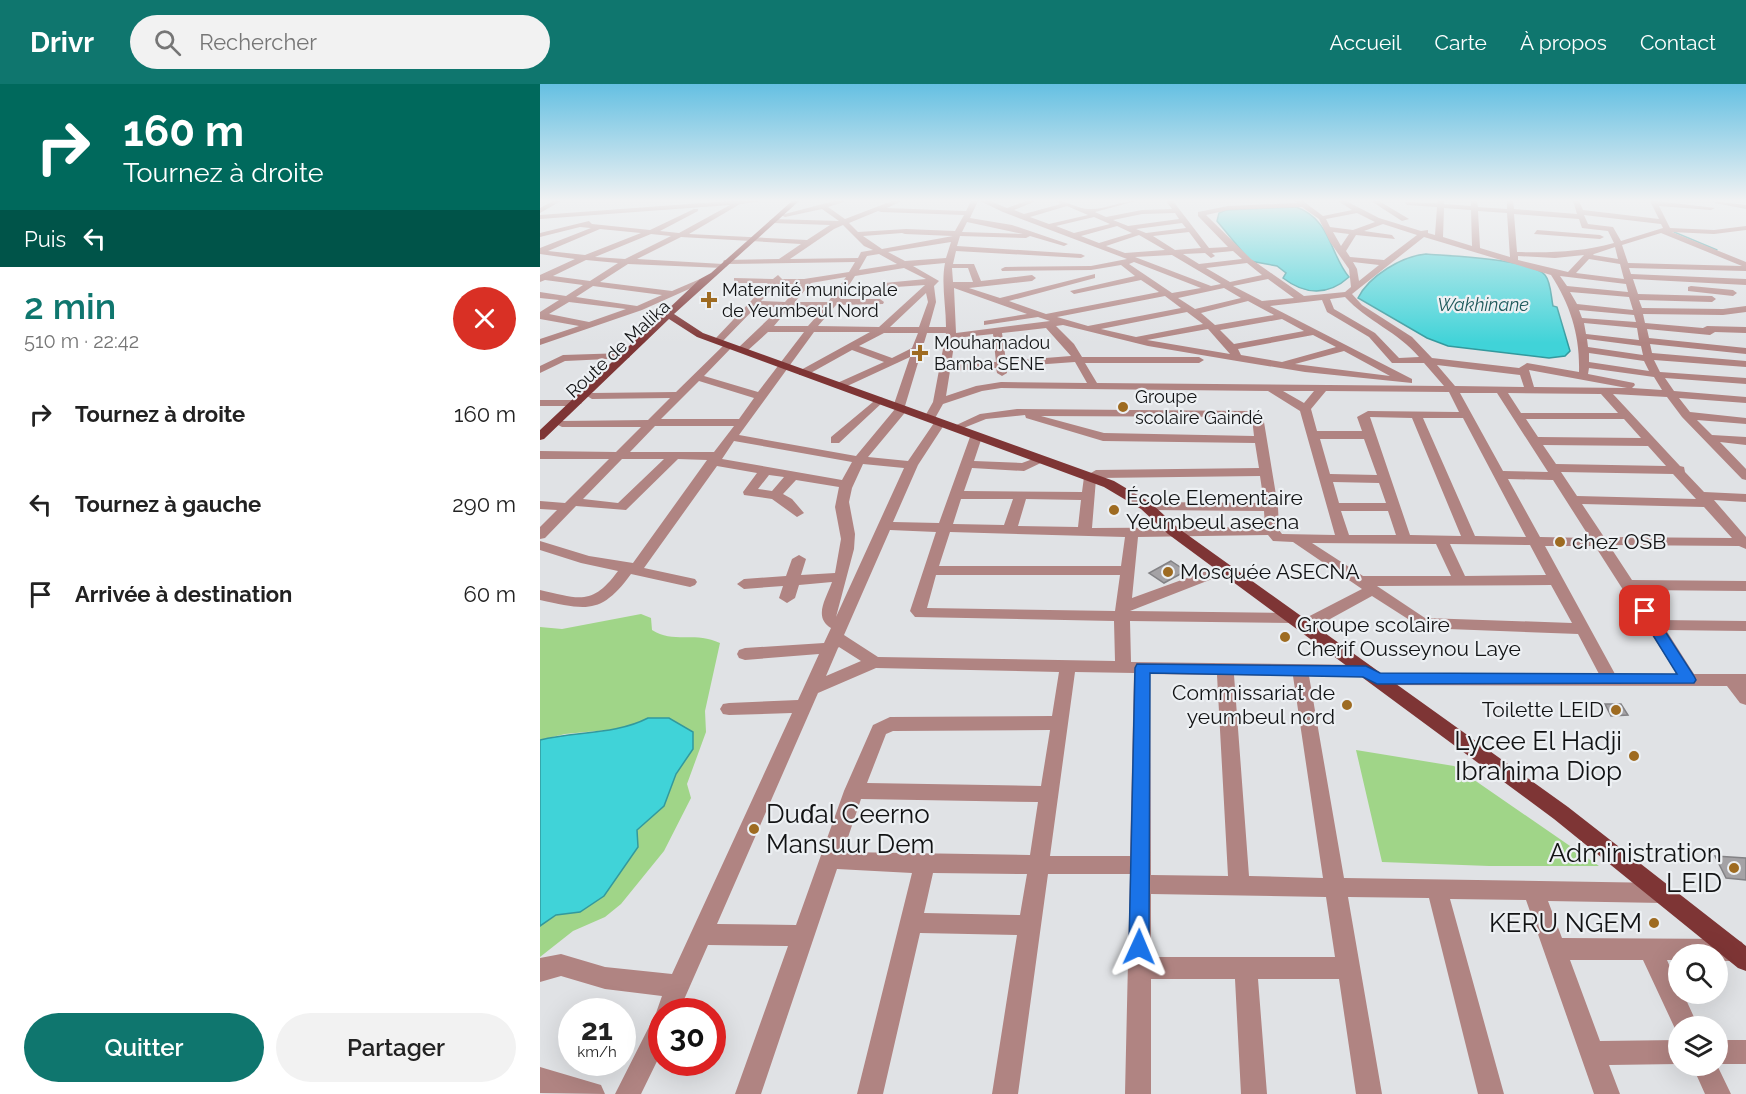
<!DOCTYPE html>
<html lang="fr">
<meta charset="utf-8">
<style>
:root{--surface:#fff;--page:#f2f2f2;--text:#222;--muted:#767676;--accent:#0f766e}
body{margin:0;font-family:Raleway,sans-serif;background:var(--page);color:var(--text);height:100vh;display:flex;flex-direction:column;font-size:22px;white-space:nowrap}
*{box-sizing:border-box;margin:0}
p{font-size:20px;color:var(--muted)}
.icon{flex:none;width:33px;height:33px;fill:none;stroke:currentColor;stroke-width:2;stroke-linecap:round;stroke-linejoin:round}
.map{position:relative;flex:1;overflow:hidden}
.sheet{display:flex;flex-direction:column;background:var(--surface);width:540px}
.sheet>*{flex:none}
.top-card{background:#00695c;color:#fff;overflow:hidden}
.controls{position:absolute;left:1128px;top:860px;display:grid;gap:12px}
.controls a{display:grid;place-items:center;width:60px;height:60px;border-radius:50%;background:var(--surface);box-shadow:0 6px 24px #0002;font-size:30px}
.speed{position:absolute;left:18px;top:914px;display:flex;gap:12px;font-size:30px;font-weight:700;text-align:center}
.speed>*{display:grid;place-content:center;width:78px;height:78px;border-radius:50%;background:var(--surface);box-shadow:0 6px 24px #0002;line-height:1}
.speed small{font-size:15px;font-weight:400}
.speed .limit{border:9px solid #d22;background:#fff;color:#111}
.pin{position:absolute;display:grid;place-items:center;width:51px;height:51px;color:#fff;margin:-26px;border-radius:12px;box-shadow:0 3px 9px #0006}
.me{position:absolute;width:66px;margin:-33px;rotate:1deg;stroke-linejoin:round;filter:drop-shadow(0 0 4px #0008)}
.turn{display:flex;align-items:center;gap:21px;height:126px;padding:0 24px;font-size:27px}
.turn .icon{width:78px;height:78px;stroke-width:2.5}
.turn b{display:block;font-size:42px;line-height:51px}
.then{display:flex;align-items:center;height:57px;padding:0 24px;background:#0003;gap:12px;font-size:22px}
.round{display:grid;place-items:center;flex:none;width:63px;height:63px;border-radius:32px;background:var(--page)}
.overview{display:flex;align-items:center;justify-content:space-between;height:102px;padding:0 24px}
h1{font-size:36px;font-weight:600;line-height:45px;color:var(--accent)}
.cta{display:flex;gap:12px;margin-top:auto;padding:12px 24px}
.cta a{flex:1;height:69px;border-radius:36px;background:var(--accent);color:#fff;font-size:24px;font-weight:600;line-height:69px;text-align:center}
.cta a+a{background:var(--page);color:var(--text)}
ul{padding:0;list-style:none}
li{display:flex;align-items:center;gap:18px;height:90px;padding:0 24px}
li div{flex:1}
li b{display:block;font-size:22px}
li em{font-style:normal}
header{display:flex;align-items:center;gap:36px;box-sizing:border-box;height:84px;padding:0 30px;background:var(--accent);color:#fff}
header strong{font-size:28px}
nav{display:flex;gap:33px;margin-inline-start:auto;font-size:21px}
.search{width:420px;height:54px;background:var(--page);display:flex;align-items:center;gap:15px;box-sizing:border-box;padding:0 21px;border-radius:33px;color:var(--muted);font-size:22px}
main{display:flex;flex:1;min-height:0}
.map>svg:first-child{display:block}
</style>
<header>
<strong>Drivr</strong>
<div class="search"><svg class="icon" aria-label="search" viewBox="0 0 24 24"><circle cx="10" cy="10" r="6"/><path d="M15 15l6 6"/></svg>Rechercher</div>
<nav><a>Accueil</a><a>Carte</a><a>À propos</a><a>Contact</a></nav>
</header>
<main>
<section class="sheet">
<div class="top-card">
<div class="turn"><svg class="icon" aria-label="right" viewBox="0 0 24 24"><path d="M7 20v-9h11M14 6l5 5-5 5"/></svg><div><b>160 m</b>Tournez à droite</div></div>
<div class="then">Puis<svg class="icon" aria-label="left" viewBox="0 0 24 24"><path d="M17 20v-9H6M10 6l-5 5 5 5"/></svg></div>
</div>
<div class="overview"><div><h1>2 min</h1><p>510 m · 22:42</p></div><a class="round" style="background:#d93025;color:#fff"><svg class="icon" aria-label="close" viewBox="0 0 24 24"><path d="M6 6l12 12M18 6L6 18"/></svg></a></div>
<ul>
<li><svg class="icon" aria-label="right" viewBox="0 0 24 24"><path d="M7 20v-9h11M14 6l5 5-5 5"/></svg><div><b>Tournez à droite</b></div><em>160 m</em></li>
<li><svg class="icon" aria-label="left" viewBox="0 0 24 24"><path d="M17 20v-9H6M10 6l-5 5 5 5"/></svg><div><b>Tournez à gauche</b></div><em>290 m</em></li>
<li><svg class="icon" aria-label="arrive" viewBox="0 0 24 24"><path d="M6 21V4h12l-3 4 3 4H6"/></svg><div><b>Arrivée à destination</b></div><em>60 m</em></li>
</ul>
<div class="cta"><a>Quitter</a><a>Partager</a></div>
</section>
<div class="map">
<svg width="1206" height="1010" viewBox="0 0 1206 1010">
<rect width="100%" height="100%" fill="#e0e2e5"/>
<path fill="#a0d588" d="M101 530 111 534 112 546C133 560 154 547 180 559L165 627 166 648 147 700 151 714 124 767 81 820 65 833 33 847 0 873V842L16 831 40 828 64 812 98 763 97 746 124 722 136 690 153 665V649L129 634H108L89 644 25 650 0 656V543L22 545Z
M816 666 914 682 1059 782H949L842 778Z"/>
<path fill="#40d3d8" stroke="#32999d" stroke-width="1.5" d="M756 123C791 135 790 171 809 193 788 212 765 211 743 194L746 189 737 182 710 177 677 137 679 129 686 126Z
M886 170C908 172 993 175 1005 191 1011 198 1011 213 1013 222L1017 223 1030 267 1025 272 1009 274 908 262 887 254 818 214C829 192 862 172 886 170Z
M108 634H129L153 648V665L136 690 124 722 97 746 98 763 64 812 40 828 16 831 0 842V656C36 647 75 651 108 634Z"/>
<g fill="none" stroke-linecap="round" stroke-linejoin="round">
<path stroke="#32999d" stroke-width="1.5" d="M1134 148 1177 166"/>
</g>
<path fill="#a4a2a5" stroke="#838285" stroke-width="1.5" d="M631 477 646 487 624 499 609 489Z
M1065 620H1081L1088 631 1071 632Z
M1175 772 1206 774V796L1186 794Z"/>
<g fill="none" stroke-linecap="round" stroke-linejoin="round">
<path fill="#b08482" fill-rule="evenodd" d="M13 117H21L0 129V124Z
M189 117H223L200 120 149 150 267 156 290 141 233 139 229 137 233 135 299 137 282 125 245 133 241 131 294 117H307L288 123 305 135 352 117H362L347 124 426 127 431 117H438L430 134 472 141 528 160 524 162 490 152 486 154 420 152 417 162 541 170 545 172 541 174 416 167 413 180H434L441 197 492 191 496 194 492 197 429 204 460 214 555 190V194L469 217 506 230 619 208 601 196 534 210 530 207 595 192 581 181 551 186 462 187 461 185 465 183 551 182 587 175 463 128 440 117H450L467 124 486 117H496L474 126 484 130 521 120 517 117C528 117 538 125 549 125 565 126 580 117 596 117L555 128 566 133 602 126 632 125 626 117H633L669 164 688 163 658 132V128L688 122 757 119 755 117H763L783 132 812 126 798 117H806L839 134 881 147 888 146V149L895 151 897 123 867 121 865 118 897 119 898 117H904V120L931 122V117H937L938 123 967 125V117H973L974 125 1037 130 1033 117H1039L1043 126 1119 135 1110 117H1117L1175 124 1171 126 1119 122 1130 144 1174 146 1206 142V146L1174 150 1132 148 1206 178V187L1089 184 1091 190 1206 195V201L1093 195 1098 210 1172 212 1176 215 1172 218 1099 216 1102 224 1183 225 1206 222V228L1183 231 1103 230 1105 239 1163 244 1167 242 1206 243V249L1175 248 1170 251 1107 245 1109 254 1206 264V270L1110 260 1112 269 1206 277V283L1114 276 1120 288 1206 294V300L1125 294 1134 307 1206 313V319L1139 314 1150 328 1206 334V340L1157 336 1172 351 1206 353V361L1180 358 1206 385V396L1202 395 1142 333 1127 313 1073 310 1140 382 1144 383 1145 388 1164 408 1206 410V418L1174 416 1206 453V465L1199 462 1069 461 1092 496 1206 497V507L1099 506 1119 536 1206 537V547L1126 546 1154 590H1206V621L1200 619 1187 602 837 601 831 599 829 595 831 592H769L804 794 1123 799 1131 802 1134 809 1131 816 1123 819 1008 817 1022 854 1194 855 1202 858 1205 866 1202 874 1194 877H1178V870H1138V876H1127L1138 901V909H1143L1158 942H1138V951L1103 876H1030L1060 957 1138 956V980L1069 981 1080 1010H1054L986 816 910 815 964 1010H938L889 814 808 813 842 1010H816L799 895H718L727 1010H701L695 895H611V1010H585L590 790H508L478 1010H452L477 851 380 849 343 1010H317L372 789 297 785 221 1010H195L248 862 168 861 139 927H122V967L101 1010H75L116 929 122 912 65 905 21 892 0 898V874L21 870 65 883 132 890 252 629 189 631 183 630 180 625 183 620 189 619 258 616 279 570 205 576 199 574 197 570 199 566 205 564 284 559 291 544C273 533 286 515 292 498L259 501 255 514 247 519 239 514 243 502 204 505 197 500 204 495 246 492 252 475 259 471 266 475 261 491 295 489 301 455 295 423 299 403 256 396 243 410 252 415 264 429 257 433 232 415 204 411 203 408 217 389 177 382 104 484 155 495 157 498 155 501 150 503 91 490C61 531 47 526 0 516V506C40 515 52 522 78 487L41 479 0 466V457L49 472 93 479 167 376 138 375 86 426 36 422 5 454 0 455V443L17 426 0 425V417L25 419 69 375H0V367L76 368 101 343H22L16 340 22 337 108 336 130 314 52 315 47 312 52 309 136 308 186 259 194 261 164 292 218 308 264 248H228L206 268H198V264L241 223H216L181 259H175V255L228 199H197L194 198V194L233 195 238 191 242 195H264L309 188 315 178 187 180 183 178 184 176 239 175 261 160 141 153 97 175 183 180 187 182 183 184 88 180 60 198 132 207 160 195 167 197 102 226 0 261V255L39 242 0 235V228L19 216 0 214V208L26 212 43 201 5 196 0 198V191L35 175 0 170V164L51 144 40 143 0 153V149L49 137 52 140 110 146 154 125H158V127L120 147 139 149 190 121 0 135V131ZM527 122 548 131 509 140 490 133ZM762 123 779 135 790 158 809 185 811 203 805 208 764 212 711 175 666 131 688 126ZM904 124 931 126 932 162 903 153ZM338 127 341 128 424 131 415 147 366 145 318 148 309 139ZM938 127 967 129 970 173 940 164ZM635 129 639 135 588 142 573 136 602 130ZM817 129 835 138 813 146 790 143 786 135ZM974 130 1039 135 1042 144 1068 147 1074 159C1041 168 1011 169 977 168ZM1044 131 1121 140 1123 144 1081 157 1073 143 1048 140ZM554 133 570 140 534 149 516 142ZM427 138 483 150 422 148ZM642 139 646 144 606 149 596 145ZM843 140 877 151 844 176 810 173 806 167 816 151 855 155 852 151 824 147ZM303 141 324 162 333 166 321 168 318 174 250 175 294 145ZM577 142 592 149 559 159 541 152ZM60 145 101 149 45 171 8 167ZM649 148 661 164 635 166 613 152ZM793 148 809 150 801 162ZM362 149 365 150 413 152 342 165 323 152ZM1121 149 1202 182 1088 179 1082 161ZM111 150 131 152 85 175 55 173ZM599 151 625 166 585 169 566 162ZM884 153 1011 191C1031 222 1040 252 1039 288L987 279 979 284 892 274 872 253 822 221 812 210ZM411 158 406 174 365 177 348 168ZM1075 163 1078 175 1053 171 1054 170ZM693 167 702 175 659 180 643 170 665 169 671 174 675 172 672 169ZM339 170 357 180 319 186 327 172ZM632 171 681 200 671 202 595 173ZM1044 171 1028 188 978 176V172L1015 174ZM1049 175 1080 180 1084 195 1036 189ZM46 176 78 179 50 197 13 192ZM594 178 661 204 632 209 589 180ZM813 178 839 181 819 197 817 185ZM405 179C401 199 406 222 406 243H389L396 218 394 202 399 197 373 182ZM707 179 722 191 690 198 666 184ZM364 184 386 195 344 199 341 200V204L385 201 339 243 278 242 296 221 343 220 344 218 340 215H300L315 192ZM412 184H428L433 198H413ZM1020 192 1086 200 1088 208 1027 202ZM306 193 288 218H255L271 199ZM728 195 754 214 722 217 693 202ZM237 200H261L245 218 221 217ZM53 202 122 211 97 222 36 213ZM414 204 487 230 444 237V241L498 233 510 237 416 249ZM684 204 701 214 655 225 638 214ZM1030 208 1089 213 1093 226 1037 220ZM386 209 388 218 379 243H350ZM625 212 641 224 548 242 517 233ZM805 213C827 237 858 248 879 273L859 274 835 249 794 225 790 215ZM782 216 787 228 829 253 852 279H884L904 302 557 299 545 279H659L664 276 659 273H542L534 260 516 242 523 241 608 262 697 277 765 288 872 299V295L730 222ZM708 217 734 231 675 241 661 229ZM29 218 86 225 49 238 9 230ZM250 223 284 224 268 242H234ZM1039 226 1094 231 1096 238 1042 234ZM647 228 663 240 596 253 561 245ZM742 235 764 247 694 260 680 246ZM1044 239 1097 244 1099 256 1046 250ZM506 244 531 272 466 277 462 249ZM668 245 690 270 607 256ZM274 248H330L259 287V291H267L312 266 344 278 295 300V304H303L370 273 353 323 355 325 316 372 199 351ZM344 249H378L372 264 352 274 319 262ZM387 249H406L393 318 384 334 390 337 394 336 403 320 442 307 461 304 728 307 760 327 795 451 742 450 739 446 738 423 723 332 710 327 477 325 440 330 410 344 416 347 446 335 485 331 486 334 563 357 715 359 719 384 556 386 544 393 542 408 424 407 432 384 484 387 507 376 501 372 482 379 434 377 442 353 436 349 430 353 399 439 353 438 378 381 406 338 404 336H396L368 377 328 373 368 325 365 322ZM453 250 456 278 411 281 415 254ZM773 251 796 263 742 278 701 271 698 265ZM1047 255 1101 262 1103 271 1048 263ZM804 267 850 292 755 280ZM1049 269 1104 277 1109 287 1049 278ZM535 278 547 299 461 298 436 302 406 312 410 287 456 284 457 289 462 292 467 289 466 283ZM897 281 980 291 984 303 915 302ZM1049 284 1114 293 1122 306 1092 304 1095 301 1094 299 1048 290ZM989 286 1087 304 994 303ZM159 297 214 314 199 335H121ZM743 307H774L764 319ZM786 307 909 308 919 328 828 327 817 333 822 347H777L771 325ZM920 309H957L1008 388 963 387ZM968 309 1061 310 1078 329H981ZM501 332 709 333 712 334 714 352 564 349ZM830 333 872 334 921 452 870 451ZM883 334H923L986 453 935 452ZM986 335H1084L1101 354 998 353ZM115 342H194L174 368H90ZM780 355H824L837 391 790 390ZM194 357 312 378 302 396 182 375ZM1003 361 1108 362 1126 382 1016 380ZM82 375H124L78 419 43 415ZM323 380 364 384 296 533 314 465 315 450 309 418 312 404ZM1021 388 1133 390 1156 415 1037 412ZM229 391 244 393 232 407 218 405ZM720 392 724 419 606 418 599 422 606 426 724 427 725 443 552 444 556 395 558 394ZM968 395 1013 396 1050 454 1000 453ZM793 398 839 399 846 419H799ZM421 415H473L464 441 413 440ZM486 415 541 416 538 443 478 442ZM1042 420 1164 423 1192 454 1064 453ZM801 427H848L856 451H809ZM350 446 396 448 370 527 375 533 574 537 575 577 338 573 304 551ZM410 448 585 453 581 482H399ZM728 451 733 457 753 458 822 505 758 538 756 542 758 546H770L832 512 882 544 1038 550 1059 590H832L834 587 832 583 826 581 591 578 590 537 754 539 762 534 754 529 590 527 690 488 692 485 690 482H680L592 514 598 453ZM772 459 896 460 911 492H823ZM910 460 990 461 1006 491 925 492ZM1005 462H1055L1137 590H1075ZM396 491H580L575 527 387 524ZM1011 501 1032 539 885 534 837 502ZM299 563 321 577 286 592 298 564ZM336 584 519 588 512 632 350 633 333 641 304 707 256 841 177 840 278 609ZM535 588 594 589 590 772H510ZM610 590 677 591 688 792 611 791ZM694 591 753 592 783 794 709 792ZM510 646 501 702 327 699 346 650 353 647ZM321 715 498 718 490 771 303 768ZM393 789 487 790 480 831 384 829ZM611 810 786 813 795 873H611Z
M831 117H839L869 135 862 137Z
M1172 117 1206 121V125L1175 119Z
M997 146 1060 151 1064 153 1060 155 994 150Z
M1151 202 1193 206 1197 209 1193 212 1148 207V203Z
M85 269 90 272 89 274 25 277 0 289V282L23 271Z
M339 313 343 314V318L299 359H291V353Z
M0 316H36L42 319 36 322H0Z
M1178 956H1206V980H1178Z
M1152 981H1177L1191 1010H1165Z
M0 983 61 1001 65 1010 0 1009Z"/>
<path fill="#7e3535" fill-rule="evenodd" d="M252 117H259L134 230 163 249 574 397 611 419 638 444 1028 723 1206 862V887L1198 884 1014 735 628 450 601 425 564 403 157 253 129 235 4 355 0 356V346L160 195 171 189Z"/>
</g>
<linearGradient id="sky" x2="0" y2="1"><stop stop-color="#65c0e2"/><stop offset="0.45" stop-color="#f1f2f3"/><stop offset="1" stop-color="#f1f2f3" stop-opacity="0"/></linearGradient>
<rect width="1206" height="259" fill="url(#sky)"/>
<path fill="#1a73e8" stroke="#114b97" stroke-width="1.5" d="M1105 523 1110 524 1154 592 1156 596 1154 599 837 600 823 593 610 589 609 863 606 870 599 873 592 870 589 863 595 584 597 580 826 582 840 589 1137 590 1098 527Z"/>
<g fill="#9e6b21" stroke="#edf0f3" stroke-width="2">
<path d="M166 207h6v6h6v6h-6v6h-6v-6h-6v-6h6z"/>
<path d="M377 260h6v6h6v6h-6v6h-6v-6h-6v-6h6z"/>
<circle cx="583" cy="323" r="6"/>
<circle cx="574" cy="426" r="6"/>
<circle cx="1020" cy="458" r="6"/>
<circle cx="628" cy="488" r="6"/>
<circle cx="745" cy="553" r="6"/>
<circle cx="807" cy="621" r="6"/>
<circle cx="1076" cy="626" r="6"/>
<circle cx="1094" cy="672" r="6"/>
<circle cx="214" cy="745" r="6"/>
<circle cx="1194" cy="784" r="6"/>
<circle cx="1114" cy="839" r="6"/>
</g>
<g text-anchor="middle" stroke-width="4.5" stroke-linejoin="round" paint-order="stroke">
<g font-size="18" fill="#121314" stroke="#edf0f3" text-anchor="start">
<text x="182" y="212">Maternité municipale<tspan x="182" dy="21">de Yeumbeul Nord</tspan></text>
<text x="394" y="265">Mouhamadou<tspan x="394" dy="21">Bamba SENE</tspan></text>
<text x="595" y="319">Groupe<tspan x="595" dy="21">scolaire Gaindé</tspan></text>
</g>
<g font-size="18" font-style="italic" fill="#1e595b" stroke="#edf0f3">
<text x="943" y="227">Wakhinane</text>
</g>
<g font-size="18" fill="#121314" stroke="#edf0f3">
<text transform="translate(78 265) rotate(-43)" y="6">Route de Malika</text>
</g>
<g font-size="21" fill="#121314" stroke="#edf0f3" text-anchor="start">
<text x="586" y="421">École Elementaire<tspan x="586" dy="24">Yeumbeul asecna</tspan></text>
<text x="1032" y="465">chez OSB</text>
<text x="640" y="495">Mosquée ASECNA</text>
<text x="757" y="548">Groupe scolaire<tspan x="757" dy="24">Cherif Ousseynou Laye</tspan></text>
<text x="795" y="616" text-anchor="end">Commissariat de<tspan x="795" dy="24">yeumbeul nord</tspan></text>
<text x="1064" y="633" text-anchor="end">Toilette LEID</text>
</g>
<g font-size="26" fill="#121314" stroke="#edf0f3" text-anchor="end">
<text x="1082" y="666">Lycee El Hadji<tspan x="1082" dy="30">Ibrahima Diop</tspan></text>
<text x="226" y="739" text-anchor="start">Duɗal Ceerno<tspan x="226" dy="30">Mansuur Dem</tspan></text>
<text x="1182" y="778">Administration<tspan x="1182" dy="30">LEID</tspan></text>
<text x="1102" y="848">KERU NGEM</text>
</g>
</g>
</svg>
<div class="controls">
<a><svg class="icon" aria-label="search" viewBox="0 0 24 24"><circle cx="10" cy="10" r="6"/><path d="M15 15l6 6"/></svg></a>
<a><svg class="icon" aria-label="layers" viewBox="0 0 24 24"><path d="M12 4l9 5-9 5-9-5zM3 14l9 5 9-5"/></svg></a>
</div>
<div class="speed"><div>21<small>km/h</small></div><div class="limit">30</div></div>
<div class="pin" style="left:1105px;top:527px;background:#d93025"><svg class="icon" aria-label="arrive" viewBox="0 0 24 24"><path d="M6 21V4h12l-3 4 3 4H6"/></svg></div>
<svg class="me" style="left:599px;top:863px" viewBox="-20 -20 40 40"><path d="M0-17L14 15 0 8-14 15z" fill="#1a73e8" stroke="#fff" stroke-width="4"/></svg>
</div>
</main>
